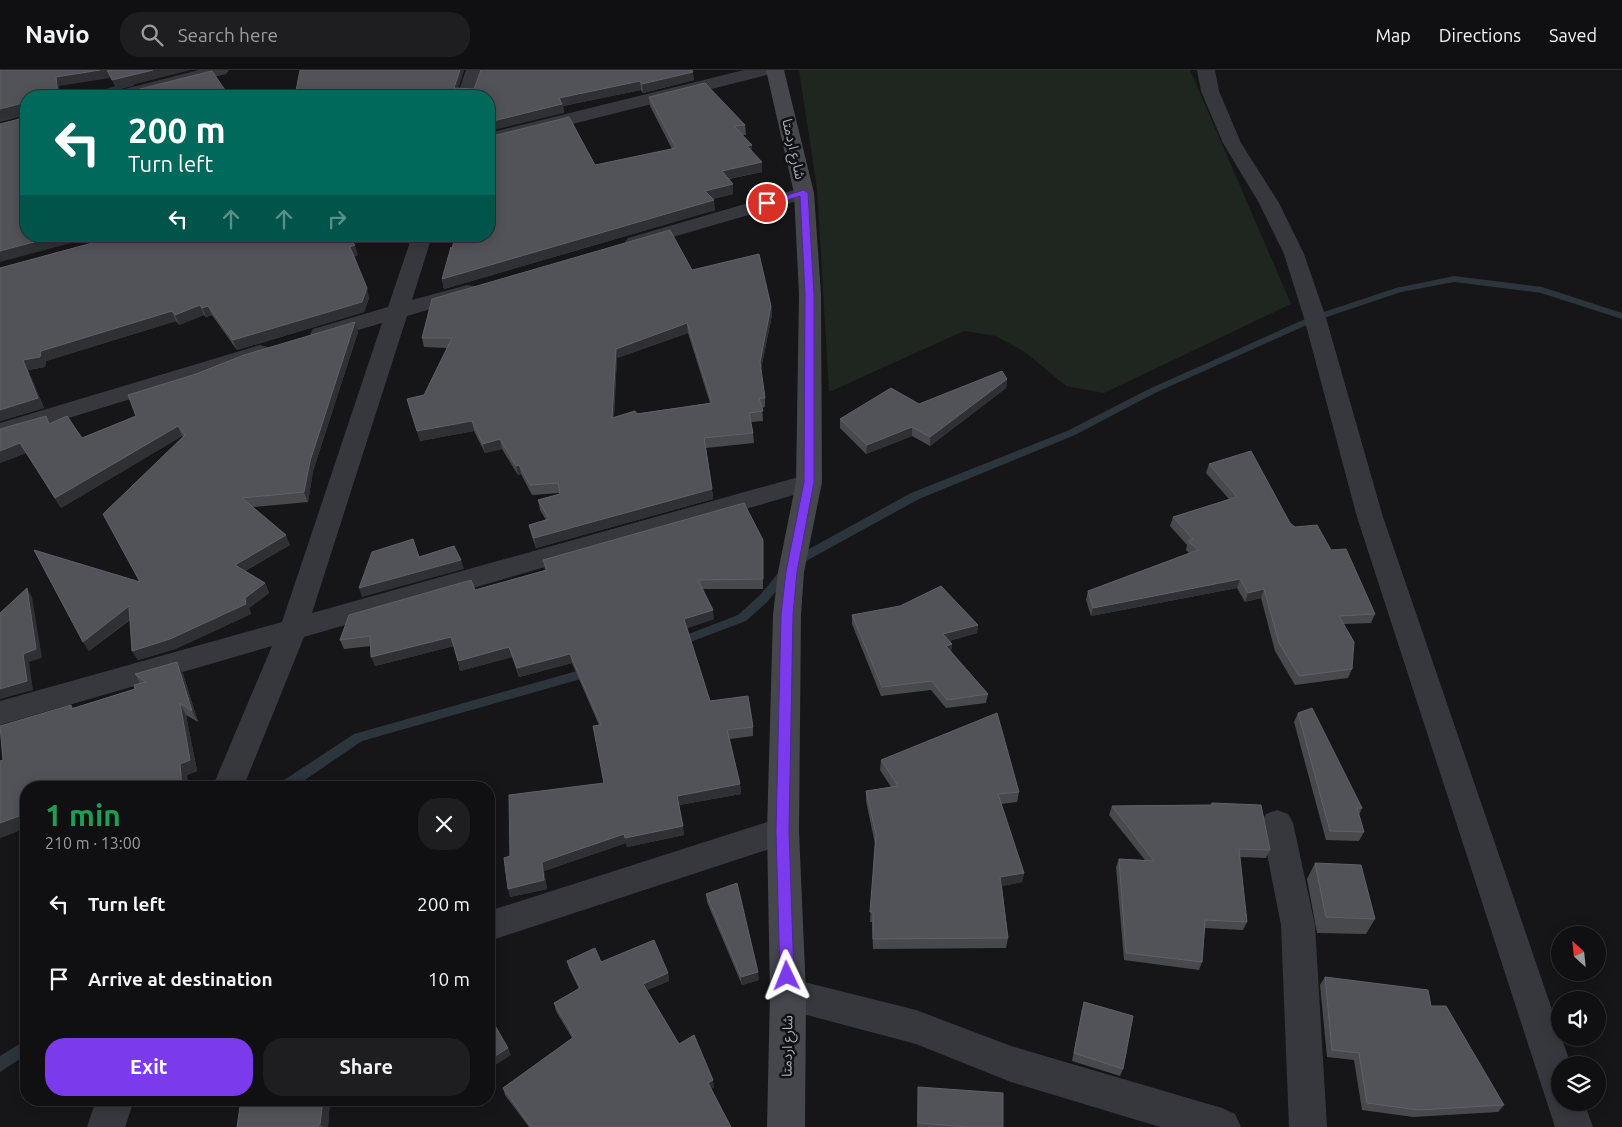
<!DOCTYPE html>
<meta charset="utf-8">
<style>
:root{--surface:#101012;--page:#1e1e20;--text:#f1f3f6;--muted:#9c9d9f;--line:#303032;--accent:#7c3aed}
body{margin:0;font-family:Ubuntu,"Noto Sans Arabic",sans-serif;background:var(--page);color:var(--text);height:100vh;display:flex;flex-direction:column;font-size:19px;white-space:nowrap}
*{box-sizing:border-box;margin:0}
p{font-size:16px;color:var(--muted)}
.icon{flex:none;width:28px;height:28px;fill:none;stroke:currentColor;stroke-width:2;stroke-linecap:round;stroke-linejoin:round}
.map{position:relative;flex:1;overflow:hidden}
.details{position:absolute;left:20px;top:711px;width:475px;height:325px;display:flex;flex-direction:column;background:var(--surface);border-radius:20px;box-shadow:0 2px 12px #0003,0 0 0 1px var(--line)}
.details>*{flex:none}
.banner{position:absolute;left:20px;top:20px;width:475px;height:152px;border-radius:20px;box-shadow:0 2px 12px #0003,0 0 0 1px var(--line);background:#00695c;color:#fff;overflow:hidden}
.needle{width:32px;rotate:333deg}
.tools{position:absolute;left:1551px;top:856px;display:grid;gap:10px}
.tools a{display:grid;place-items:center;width:55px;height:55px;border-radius:50%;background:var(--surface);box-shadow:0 2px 12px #0003,0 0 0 1px var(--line);font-size:25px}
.pin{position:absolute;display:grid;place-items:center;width:42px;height:42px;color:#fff;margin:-21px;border:2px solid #fff;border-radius:50%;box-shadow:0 1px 5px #0007}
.me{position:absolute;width:55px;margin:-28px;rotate:358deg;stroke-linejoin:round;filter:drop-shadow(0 0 4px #0008)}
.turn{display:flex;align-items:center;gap:18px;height:105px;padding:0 25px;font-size:22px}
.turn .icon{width:65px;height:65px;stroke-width:2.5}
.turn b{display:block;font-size:35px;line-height:42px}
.lanes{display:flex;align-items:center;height:48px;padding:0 25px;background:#0003;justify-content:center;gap:25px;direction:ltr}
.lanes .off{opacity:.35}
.round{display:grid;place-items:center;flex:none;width:52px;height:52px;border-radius:20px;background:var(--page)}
.overview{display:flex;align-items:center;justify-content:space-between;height:85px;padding:0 25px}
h1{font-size:30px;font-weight:700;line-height:38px;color:#1e9e55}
.primary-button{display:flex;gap:10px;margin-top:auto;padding:10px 25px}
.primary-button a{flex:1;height:58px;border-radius:20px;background:var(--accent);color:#fff;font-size:20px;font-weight:700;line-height:58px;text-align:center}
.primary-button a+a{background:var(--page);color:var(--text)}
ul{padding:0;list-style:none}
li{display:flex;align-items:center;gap:15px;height:75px;padding:0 25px}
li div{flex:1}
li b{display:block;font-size:19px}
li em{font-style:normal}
header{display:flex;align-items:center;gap:30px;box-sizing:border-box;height:70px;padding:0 25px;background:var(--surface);border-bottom:1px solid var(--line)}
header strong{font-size:24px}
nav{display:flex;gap:28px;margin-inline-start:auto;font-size:18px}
.search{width:350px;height:45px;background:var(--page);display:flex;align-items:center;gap:12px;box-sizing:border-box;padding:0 18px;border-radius:20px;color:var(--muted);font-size:19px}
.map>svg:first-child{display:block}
</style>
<header>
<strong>Navio</strong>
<div class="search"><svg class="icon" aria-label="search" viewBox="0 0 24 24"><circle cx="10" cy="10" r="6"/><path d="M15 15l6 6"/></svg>Search here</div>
<nav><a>Map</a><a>Directions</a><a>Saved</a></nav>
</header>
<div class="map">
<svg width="1622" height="1057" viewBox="0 0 1622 1057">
<rect width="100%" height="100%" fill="#161618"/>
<path fill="#1e261f" d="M799 0H1190L1291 234 1104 323 1066 316 1025 282 996 266 964 261 829 322 817 118Z"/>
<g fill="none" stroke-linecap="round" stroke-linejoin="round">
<path fill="#2c353c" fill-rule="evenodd" d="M130 12 134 14 133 16 93 26H82Z
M26 41V45L0 52V48Z
M1454 206 1542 217 1622 243V249L1541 223 1454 212 1401 222 1318 250 1155 323 1075 365 919 429 797 496 768 531 746 551 677 577 673 576 671 573 673 570 738 545 760 525 789 490 911 423 1067 361 1149 319 1312 246 1396 218Z
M591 597 595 599 597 602 595 605 362 671 293 718H276L278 714 354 664Z
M26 970V985L0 1002V986Z"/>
<path fill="#37383d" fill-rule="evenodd" d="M199 0H229L226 4 139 26H110L113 22Z
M466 0H484L475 26H457Z
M744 0H774L771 4 489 75V63Z
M1197 0H1215L1219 21 1241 73 1279 133 1304 184 1326 248 1383 447 1571 995H1560V1032H1584L1593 1057H1555L1357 447 1304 248 1284 184 1259 133 1223 73 1201 21Z
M804 117 811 119 814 123 811 127 635 178 628 176 625 172 628 168Z
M412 166H432L412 230 467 215 475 216 478 221 475 226 407 246 312 543 809 404 818 406 822 412 818 418 304 567 243 718H212L272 576 0 655V631L282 552 382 253 321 271 313 269 310 264 313 259 388 237Z
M260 275 268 277 271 282 268 287 0 369V353Z
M1277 740 1288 744 1293 753 1315 855 1327 1057H1289L1281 855 1261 753 1266 744Z
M783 747 794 751 799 761 794 771 489 871V841Z
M788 908 916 940 1011 976 1222 1038 1235 1044 1241 1057H1160L1011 1012 916 974 788 940 776 936 770 924 776 912Z
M96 1030H134L125 1057H87Z"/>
<path fill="#45474d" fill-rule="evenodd" d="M766 0H784L814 123 821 224 822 412 804 502 801 545 799 761 806 924 805 1057H767L770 924 767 761 773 545 778 502 796 412 799 224 794 123Z"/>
</g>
<path fill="#47494d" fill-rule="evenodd" d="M300 0H464L458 18 474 19 481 0 694 10 643 23 641 20 563 36 564 43 489 26 301 1Z
M649 27 745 55 746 65H742L762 102 729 109 733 114V124L712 129 715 140 444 219 442 209 452 179 595 95 672 79 650 36Z
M178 168 358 185 354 186 369 228 364 242 237 280 212 245 206 247 204 245 179 255 176 251 46 291 45 297 28 300 44 338 0 351V198Z
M692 200 771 236 772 245 761 299 765 328V337L762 338 763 351 751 352 753 363 754 373 706 378 712 419 713 429 536 478 531 464 529 455 546 450 540 440 538 430 560 424V423L532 425 521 404 518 405 502 379 485 383 474 361 420 371 407 329 424 325 447 278 424 277 422 268ZM688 263 710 333 614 347 617 288Z
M358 262 313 401 308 432 253 437 290 475 245 501 265 513 269 523 249 538 251 544 175 579 138 590 132 581 130 550 89 581 140 511 183 367 182 366 61 438 26 383 0 393 50 353 82 368Z
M1007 309 1006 318 930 376 912 366 866 384 840 358V349L919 334Z
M1209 394 1290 453 1295 457 1331 480 1375 544 1371 553 1344 554 1352 599 1348 608 1295 615 1275 581 1261 528 1245 532 1237 518 1091 546 1086 530 1088 521 1189 483 1186 480 1187 475 1170 456 1173 447 1229 429 1206 403Z
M763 470V519H703L714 549 687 558 710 631 753 657V666L730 669 740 714 741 724 679 735 684 765 627 777 626 773 544 801 547 819 510 827V786L604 713 599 655 572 593 519 607 512 587 460 601 454 576 375 596 371 576 344 579 340 570 475 520 545 500 543 490Z
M852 545 978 555 977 563 949 571 952 574 951 582 988 624 986 633 946 638 931 620 881 626 852 554Z
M135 604H183L198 652 186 645 197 701 187 705 188 718H26V758L0 768V691L3 690 71 635 73 638 135 619 140 613Z
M1298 643 1362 738 1359 745 1364 762 1359 771 1326 770 1294 652Z
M881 690 1019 722 1017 732 1001 734 1024 803 1022 812 1002 816 1008 868 1006 878 873 879 872 852H870L875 774 866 731V721L891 717 880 700Z
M1212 733 1270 780 1266 788 1240 787 1247 852 1243 860 1205 858 1202 892 1199 900 1124 890 1116 797 1119 789 1145 790 1109 745 1112 736 1211 735Z
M1315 793 1375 849 1366 864 1317 863 1307 809Z
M706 824 759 910 742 915 707 832Z
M567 891 601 892 668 903 669 911 647 920 679 974 714 1017 711 1019 731 1057H529L505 1025 503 1018 572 968 556 941 554 933 579 919 569 898Z
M1325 907 1431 936 1504 1035 1498 1042 1413 1047 1362 1040 1354 990 1327 987 1320 915Z
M1084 932 1123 999 1120 1006 1072 991 1082 939Z
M918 1017 1003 1057H917L918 1024Z
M330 1030 328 1057H237Z"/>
<path fill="#2f3033" d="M100 0H107L110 8 59 16 61 26H58L56 7Z
M153 0H191L116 19 112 10Z
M460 0H464L456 26 454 18Z
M693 2 694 10 643 23 642 14Z
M640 11 641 20 563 36 564 43 489 61V52L559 28Z
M23 33 26 43 0 49V39Z
M752 75V84L747 76Z
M762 92V102L722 110V101Z
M733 114V124L705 131V121Z
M714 130 715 140 444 219 442 209Z
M57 166H97L0 192V181Z
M355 175 358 185 353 186 350 177Z
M367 218 369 228 364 242 237 280 233 270Z
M200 235 204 245 179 255 175 245Z
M208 236 212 245 206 247 202 238Z
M771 236 772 245 760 302V292Z
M172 241 176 251 46 291 45 297 28 300 44 338 0 351V340L23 290 41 281Z
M355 252 358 262 313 401 308 432 304 422 310 391Z
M687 253 688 263 617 288 613 357 612 348 616 279Z
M1007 309 1006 318 930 376V367Z
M472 351 474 361 420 371 417 361Z
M178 356 182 366 61 438 55 428Z
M912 357V366L866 384 867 375Z
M500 369 502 379 485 383 483 374Z
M20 373 26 383 0 393V381Z
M519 395 521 404 518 405 516 396Z
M712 419 713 429 536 478 534 468Z
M286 465 290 475 239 504 235 495Z
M461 490 464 499 362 527 359 518Z
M1240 509 1237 518 1091 546 1093 538Z
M265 513 269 523 249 538 251 544 175 579 138 590 132 581 245 528Z
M27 518 32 527 42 588 29 592 33 620 0 629V619L23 584Z
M1264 519 1261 528 1245 532 1248 523Z
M129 536 134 546 89 581 83 572Z
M713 540 714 549 685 559 684 549Z
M978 555 977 563 942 573 943 564Z
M451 567 454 576 375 596 371 587Z
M952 574 951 583 946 576Z
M509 577 512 587 460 601 458 591Z
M570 584 572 593 519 607 517 598Z
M177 592 183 604 198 652 192 641Z
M180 633 186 645 197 701 187 705 188 718H182L180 694Z
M740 714 741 724 678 735 677 726Z
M25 744 26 758 0 768V753Z
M683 756 684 765 627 777 625 768Z
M624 764 626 773 544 801 547 819 510 827 508 819 542 792Z
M1024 803 1022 812 999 817 1000 807Z
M758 902 759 910 742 915 741 907Z
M668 903 669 911 644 921 643 914Z
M508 978 511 985 489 999V990Z
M713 1010 714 1017 709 1020 708 1013Z
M323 1030H330L328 1057H323L320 1054Z"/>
<path fill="#525359" stroke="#5f6168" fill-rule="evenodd" d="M0 0H100L56 7 58 26H26V166H57L0 181V54L23 48V33L0 39Z
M107 0H153L112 10Z
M300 0H460L454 18 474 19 481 0H692L693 2 642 14 640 11 559 28 562 34 489 52V26H295Z
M212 1 225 20 223 26H120L117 20H136Z
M705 13 745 55 734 56 752 75 747 76 762 92 722 101 733 114 705 121 714 130 442 209 451 177 452 179 455 166H489V67L569 47 595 95 676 78 649 27Z
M670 160 692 200 759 184 771 236 760 292 765 328H759L763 341 749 343 753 363 704 368 712 419 534 468 529 455 549 449 538 430 560 424 558 413 530 415 519 395 516 396 500 369 483 374 472 351 417 361 407 329 424 325 452 268H422L432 229ZM687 253 712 333 637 344 635 341 612 348 616 279Z
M118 166H177L178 168 184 166H348L355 175 350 177 367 218 362 232 233 270 208 236 202 238 200 235 175 245 172 241 41 281 40 287 23 290 38 328 0 340V198Z
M355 252 310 391 304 422 242 428 286 465 235 495 265 513 245 528 246 534 170 569 132 581 129 536 83 572 34 480 140 512 103 444 185 365 178 356 55 428 20 373 0 381V359L46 346 49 354 67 346 82 368 136 346 128 325 196 304 244 285Z
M1002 301 1007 309 930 367 912 357 867 375 840 349 891 318 919 334Z
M1251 381 1290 453 1295 457 1317 455 1331 480 1346 479 1375 544 1339 546 1354 572 1352 599 1299 606 1279 573 1264 519 1248 523 1240 509 1093 538 1088 521 1198 480 1188 471 1193 469 1173 447 1237 427 1209 394Z
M744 433 763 470V509L698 510 713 540 684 549 710 631 748 626 753 657 727 660 740 714 677 726 683 756 625 768 624 764 542 792 544 810 508 819 504 788 510 786 509 725 604 713 593 656 601 655 570 584 517 598 509 577 458 591 451 567 371 587 370 566 340 570 349 545 471 510 475 520 547 500 543 490Z
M413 469 419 487 454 476 461 490 359 518 372 482Z
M941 516 978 555 943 564 952 574 946 576 988 624 947 630 932 611 882 617 852 545 900 536Z
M27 518 36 579 23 584 27 611 0 619V543Z
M177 592 192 641 180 633 190 690 180 694 182 718H26V779L25 744 0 753V691L3 690 0 656 71 635V639L135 619 134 615 146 612 135 604Z
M1312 638 1362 738H1357L1364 762 1330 761 1298 643Z
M997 643 1019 722 998 724 1024 803 1000 807 1008 868 873 869V842H870L876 764 866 721 898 716 881 690Z
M1212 733 1261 735 1270 780 1239 779 1247 852 1205 850 1202 892 1126 883 1119 789 1154 791 1112 736 1212 735Z
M1315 793 1361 795 1375 849 1326 847Z
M737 813 758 902 741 907 706 824Z
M654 870 668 903 643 914 679 974 694 965 713 1010 708 1013 731 1057H531L503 1018 574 967 554 933 580 918 567 891 595 878 601 892Z
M1325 907 1428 920 1431 936H1446L1504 1035 1418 1040 1367 1033 1359 983 1332 980Z
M1084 932 1133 946 1123 999 1074 983Z
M489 945 508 978 489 990Z
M918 1017 1003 1023V1057H968L918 1053Z
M241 1030H323L320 1054H318V1057H237Z"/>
<path fill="#7c3aed" stroke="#51269a" d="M804 120 808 123 814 224V412L797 502 793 545 789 761 794 906 792 911 787 912 782 911 780 906 776 761 781 545 786 502 804 412 805 224 800 126 767 136 763 133Z"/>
<g text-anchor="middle" stroke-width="5" stroke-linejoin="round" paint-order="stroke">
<g font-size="14" fill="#a8adb8" stroke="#111113">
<text transform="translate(794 79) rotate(77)" y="5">شارع اردمتا</text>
<text transform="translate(787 976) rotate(-89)" y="5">شارع اردمتا</text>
</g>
</g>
</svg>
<div class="tools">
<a><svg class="needle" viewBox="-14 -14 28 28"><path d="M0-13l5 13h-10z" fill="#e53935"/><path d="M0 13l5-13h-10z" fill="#9c9d9f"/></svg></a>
<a><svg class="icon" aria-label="sound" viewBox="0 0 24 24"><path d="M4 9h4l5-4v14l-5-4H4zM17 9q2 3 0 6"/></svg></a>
<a><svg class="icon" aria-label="layers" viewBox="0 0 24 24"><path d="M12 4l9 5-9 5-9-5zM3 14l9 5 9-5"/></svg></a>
</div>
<div class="pin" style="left:767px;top:133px;background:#d93025"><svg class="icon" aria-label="arrive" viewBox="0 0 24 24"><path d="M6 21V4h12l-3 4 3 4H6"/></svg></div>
<svg class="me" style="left:787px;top:906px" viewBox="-20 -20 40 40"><path d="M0-17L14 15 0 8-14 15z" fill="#7c3aed" stroke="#fff" stroke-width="4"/></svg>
<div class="banner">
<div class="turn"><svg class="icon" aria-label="left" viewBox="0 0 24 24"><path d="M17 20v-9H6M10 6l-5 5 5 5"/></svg><div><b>200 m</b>Turn left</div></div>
<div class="lanes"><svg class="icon" aria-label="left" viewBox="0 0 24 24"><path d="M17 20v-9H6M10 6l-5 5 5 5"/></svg><svg class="icon off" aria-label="ahead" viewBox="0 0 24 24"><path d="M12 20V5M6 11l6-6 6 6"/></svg><svg class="icon off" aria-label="ahead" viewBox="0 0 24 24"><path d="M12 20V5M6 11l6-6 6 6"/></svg><svg class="icon off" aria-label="right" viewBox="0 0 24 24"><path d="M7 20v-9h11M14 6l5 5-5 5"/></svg></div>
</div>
<section class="details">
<div class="overview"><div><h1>1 min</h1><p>210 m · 13:00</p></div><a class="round"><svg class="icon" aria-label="close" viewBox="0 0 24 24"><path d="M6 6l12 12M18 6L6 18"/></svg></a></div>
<ul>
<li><svg class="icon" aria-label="left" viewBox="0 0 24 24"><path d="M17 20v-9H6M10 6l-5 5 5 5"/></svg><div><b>Turn left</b></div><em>200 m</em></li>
<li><svg class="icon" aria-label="arrive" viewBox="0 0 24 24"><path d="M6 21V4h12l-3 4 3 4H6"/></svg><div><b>Arrive at destination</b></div><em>10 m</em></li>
</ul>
<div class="primary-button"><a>Exit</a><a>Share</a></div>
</section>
</div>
